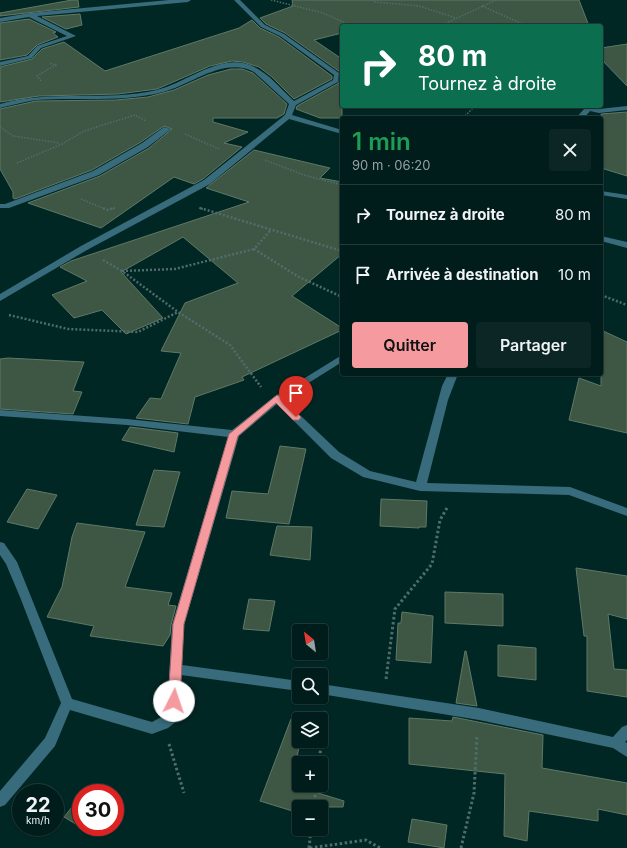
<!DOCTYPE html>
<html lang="fr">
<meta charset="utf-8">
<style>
:root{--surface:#011d1b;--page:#0b2624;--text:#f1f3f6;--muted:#96a2a3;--line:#233b3a;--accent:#f59b9f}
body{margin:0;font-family:Inter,sans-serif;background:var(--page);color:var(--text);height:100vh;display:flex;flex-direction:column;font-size:15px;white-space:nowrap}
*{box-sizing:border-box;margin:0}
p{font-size:13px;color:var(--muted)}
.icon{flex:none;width:22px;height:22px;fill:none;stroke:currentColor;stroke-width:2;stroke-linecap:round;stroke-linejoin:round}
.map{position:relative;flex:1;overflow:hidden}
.panel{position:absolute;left:340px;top:116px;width:263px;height:260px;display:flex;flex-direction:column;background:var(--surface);border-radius:4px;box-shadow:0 1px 3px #0004,0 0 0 1px var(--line)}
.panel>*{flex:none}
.banner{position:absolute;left:340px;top:24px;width:263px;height:84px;border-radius:4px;box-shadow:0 1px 3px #0004,0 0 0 1px var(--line);background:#0b6e4f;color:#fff;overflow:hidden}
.needle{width:26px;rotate:330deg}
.buttons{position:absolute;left:292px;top:624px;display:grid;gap:8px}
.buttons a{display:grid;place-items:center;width:36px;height:36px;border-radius:4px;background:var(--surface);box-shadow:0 1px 3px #0004,0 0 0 1px var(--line);font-size:20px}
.speed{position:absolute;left:12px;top:784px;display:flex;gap:8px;font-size:20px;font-weight:700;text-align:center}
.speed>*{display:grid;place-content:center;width:52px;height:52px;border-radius:50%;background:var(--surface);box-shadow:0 1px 3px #0004,0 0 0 1px var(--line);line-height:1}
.speed small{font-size:10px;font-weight:400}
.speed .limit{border:6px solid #d22;background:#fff;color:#111}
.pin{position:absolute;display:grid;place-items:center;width:34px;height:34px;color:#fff;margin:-41px -17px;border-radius:50% 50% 50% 0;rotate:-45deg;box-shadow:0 0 4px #0007}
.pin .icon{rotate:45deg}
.me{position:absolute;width:44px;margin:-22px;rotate:4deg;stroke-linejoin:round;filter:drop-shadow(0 0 3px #0008)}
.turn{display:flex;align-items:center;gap:14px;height:84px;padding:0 12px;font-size:18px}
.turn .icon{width:52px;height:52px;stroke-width:2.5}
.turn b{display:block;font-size:28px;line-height:34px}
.round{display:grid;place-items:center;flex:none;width:42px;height:42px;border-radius:4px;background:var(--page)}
.head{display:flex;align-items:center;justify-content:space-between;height:68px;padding:0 12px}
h1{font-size:24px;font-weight:600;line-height:30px;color:#1e9e55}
.primary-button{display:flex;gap:8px;margin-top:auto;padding:8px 12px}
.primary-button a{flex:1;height:46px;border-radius:4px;background:var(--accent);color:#111;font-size:16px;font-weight:600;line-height:46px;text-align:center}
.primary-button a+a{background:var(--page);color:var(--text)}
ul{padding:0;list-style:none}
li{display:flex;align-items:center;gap:12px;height:60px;padding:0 12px;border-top:1px solid var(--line)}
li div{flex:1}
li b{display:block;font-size:15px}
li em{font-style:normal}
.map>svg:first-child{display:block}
</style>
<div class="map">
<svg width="627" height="848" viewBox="0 0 627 848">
<rect width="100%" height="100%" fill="#012724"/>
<path fill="#3e5644" stroke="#5f7966" d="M72 0H78L79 7 0 16V13Z
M292 0H579L589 26H342V33L314 40 342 59V118H320L296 109 297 106 339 83 340 72 285 33 266 24 260 18 293 6Z
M80 14 82 25 66 29 42 17Z
M29 19 56 32 53 33 58 37 37 45 27 55 0 60V23Z
M252 20 260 28 279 37 332 76V79L294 99 272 77 259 67 243 62 232 61 210 66 157 89 118 94 39 96 0 102V67L32 59 42 49 64 42 105 71 239 28Z
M627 44V86L601 59V48Z
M231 69H242L253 73 287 104 284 114 277 118H213V122L248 132 224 143 242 147 203 179 194 184 174 177 101 228 28 203 100 176 149 148 172 129 164 126 141 142 92 170 15 199 13 198V192L0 169V109L36 101 116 100 148 97 174 90 208 75Z
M627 112V176L601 168V114Z
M254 150 330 168 320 178 342 182V254L292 296 342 328V330L242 377 244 380 195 397 188 424 136 418 150 398 161 399 181 353 161 351 185 303 238 283 183 237 121 272 163 318 126 334 102 310 74 318 52 295 87 281 60 267 71 261 249 202 206 188Z
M601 330 627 342V433L569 420 579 378 601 386Z
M8 358 84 362 73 391 82 392 73 414 0 409V359Z
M130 427 178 433 174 452 122 440Z
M280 446 306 449 289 524 226 518 232 491 268 494Z
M154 470 180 472 164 527 136 525Z
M27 489 57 495 38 529 7 522Z
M381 499 427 501 426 527H419V528L380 526Z
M77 523 145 532 125 587 172 593 168 605 176 606 171 625 170 635 163 646 90 636 94 626 47 617 62 587 72 537Z
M277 526 312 527 310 560 270 555Z
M576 568 627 576V619L608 614 614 669 627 670V697L587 691V636H584Z
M445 592 503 594V626L445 623Z
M249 599 275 601 269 631 243 629Z
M402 612 433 616 431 663 396 660 398 623H401Z
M498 645 536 648V680L498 676Z
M465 651H466L477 706 456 703Z
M453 717 543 735 542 768 627 783V815L598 809V821L529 811 527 841 504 836 505 774 409 764V718L452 721Z
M291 719 299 721 300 741 292 785 344 801 343 807H299V813L260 801Z
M81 796V827H92L89 832 64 817Z
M412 819 447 825 444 848 408 842Z"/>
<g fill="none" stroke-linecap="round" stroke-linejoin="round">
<path stroke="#4f6e6b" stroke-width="1.5" stroke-dasharray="1.5 1.5" stroke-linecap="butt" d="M271 0 323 13 352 26
M372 0 375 2 419 6 456 18
M482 6 527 26
M440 26 496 0
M41 81 37 76 56 65 49 63
M463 118 475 106
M0 127 13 136 60 143
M185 134 219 149
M265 160 304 175 342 185
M17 163 62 144 84 131 135 115 146 121
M81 199 105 209
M199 208 203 209
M110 209 116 208"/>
<path stroke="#4f6e6b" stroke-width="2.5" stroke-dasharray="2 2" stroke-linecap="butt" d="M103 208 107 210 115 208
M200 208 342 251
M270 231 254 249 299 277 342 297
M103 260 122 271 178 312 230 345 261 387
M122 271 175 269 254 249
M601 295 627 305
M9 315 68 329 138 332 178 312"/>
<path stroke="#4f6e6b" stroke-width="3" stroke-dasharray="2.5 2.5" stroke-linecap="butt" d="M386 679 395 609 432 564 440 520 447 508
M169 744 184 793
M319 763 325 710
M314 807 316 785
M309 848 311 829
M310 848 366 840 380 848
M461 848 474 793 477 736"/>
<path fill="#386b7b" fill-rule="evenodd" d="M169 0H191L188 2 37 16 76 36 41 48 32 58 0 66V62L28 56 37 46 67 36 29 17 0 22V18L30 13Z
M234 0H240L265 25 284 34 339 73 338 82 296 105 292 115 342 130V134L289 119 210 184 87 250 0 301V294L81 246 204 180 285 115 289 104 254 72C224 56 191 85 163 92 121 103 78 97 36 100 23 102 12 105 0 108V104C52 89 105 102 157 90 185 83 214 58 243 63 264 67 279 87 294 101L333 80 334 75 280 36 261 27Z
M575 106H587L599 109 627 106V110L599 113 590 111 584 118H576L584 109Z
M164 127 171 129 148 147 99 175 9 208H0V204H5L93 171 142 143Z
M601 191 627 195V199L601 195Z
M601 236 627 242V248L601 241Z
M342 355V362L283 399 339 452 370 471 416 482 442 386 448 374H458L448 400 427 483 570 487 627 508V516L569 495 420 491 363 477 331 458 277 404 239 436 184 625 182 665 299 681V691L181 675 179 717 177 721 168 728 152 734 70 710 55 746 5 805 0 807V791L45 738 61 703 20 597 6 564 0 555V542L4 543 17 562 72 699 152 722 167 714 172 625 228 437 127 425 0 416V410L127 419 232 430 274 397Z
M321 684 479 708 613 737 622 727 627 725V740L625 742 627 743V757L613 748 479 720 321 694Z"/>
</g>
<path fill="#f59b9f" stroke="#9f6567" d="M277 395 280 396 301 417 299 420H293L276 403 238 436 184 624 180 701 178 705 174 706 170 705 168 701 173 624 229 434Z"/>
</svg>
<div class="buttons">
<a><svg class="needle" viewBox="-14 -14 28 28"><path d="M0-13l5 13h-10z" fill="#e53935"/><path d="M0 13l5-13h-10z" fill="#96a2a3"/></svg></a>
<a><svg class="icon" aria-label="search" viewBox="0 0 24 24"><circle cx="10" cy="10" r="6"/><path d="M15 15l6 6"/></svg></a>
<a><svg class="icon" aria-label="layers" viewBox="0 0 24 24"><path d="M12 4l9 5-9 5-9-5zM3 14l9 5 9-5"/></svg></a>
<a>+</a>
<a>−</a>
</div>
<div class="speed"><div>22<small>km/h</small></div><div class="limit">30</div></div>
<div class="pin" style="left:296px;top:417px;background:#d93025"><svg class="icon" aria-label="arrive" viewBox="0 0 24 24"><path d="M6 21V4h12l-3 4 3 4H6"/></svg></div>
<svg class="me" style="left:174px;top:701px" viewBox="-20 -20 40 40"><circle r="19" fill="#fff"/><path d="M0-13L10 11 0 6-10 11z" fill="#f59b9f"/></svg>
<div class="banner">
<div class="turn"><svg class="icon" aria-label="right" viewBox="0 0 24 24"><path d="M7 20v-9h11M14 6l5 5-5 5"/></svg><div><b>80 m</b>Tournez à droite</div></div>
</div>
<section class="panel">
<div class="head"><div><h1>1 min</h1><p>90 m · 06:20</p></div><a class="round"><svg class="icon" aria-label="close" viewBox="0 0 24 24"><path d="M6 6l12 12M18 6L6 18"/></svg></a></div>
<ul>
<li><svg class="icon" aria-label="right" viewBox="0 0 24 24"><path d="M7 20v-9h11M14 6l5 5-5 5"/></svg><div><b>Tournez à droite</b></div><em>80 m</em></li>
<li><svg class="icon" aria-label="arrive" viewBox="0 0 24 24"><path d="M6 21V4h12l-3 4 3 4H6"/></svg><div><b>Arrivée à destination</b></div><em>10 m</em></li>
</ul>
<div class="primary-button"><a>Quitter</a><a>Partager</a></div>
</section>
</div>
